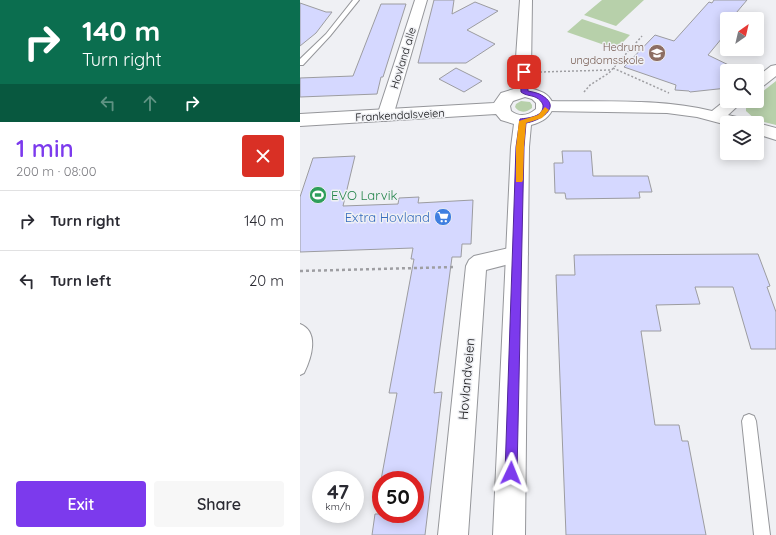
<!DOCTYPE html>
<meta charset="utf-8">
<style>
:root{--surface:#fff;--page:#f7f7f7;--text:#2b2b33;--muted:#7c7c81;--line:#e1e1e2;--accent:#7c3aed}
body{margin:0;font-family:Quicksand,sans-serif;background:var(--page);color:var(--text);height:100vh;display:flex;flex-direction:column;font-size:15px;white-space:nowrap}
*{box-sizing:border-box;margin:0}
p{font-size:13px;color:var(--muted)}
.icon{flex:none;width:22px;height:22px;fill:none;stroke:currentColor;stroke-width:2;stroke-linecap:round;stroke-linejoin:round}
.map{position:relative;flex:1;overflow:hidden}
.sheet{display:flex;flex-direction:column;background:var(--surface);width:300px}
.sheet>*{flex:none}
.banner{background:#0b6e4f;color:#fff;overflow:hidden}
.needle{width:26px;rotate:34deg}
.controls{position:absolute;left:420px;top:12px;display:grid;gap:8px}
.controls a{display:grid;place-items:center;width:44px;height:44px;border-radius:4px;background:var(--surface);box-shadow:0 2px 10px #0003;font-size:20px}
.speed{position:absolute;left:12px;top:471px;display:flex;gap:8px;font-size:20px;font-weight:700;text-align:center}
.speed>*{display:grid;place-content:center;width:52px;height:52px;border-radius:50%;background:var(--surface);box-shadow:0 2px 10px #0003;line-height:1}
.speed small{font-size:10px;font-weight:400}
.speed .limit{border:6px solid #d22;background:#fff;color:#111}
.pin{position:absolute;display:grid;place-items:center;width:34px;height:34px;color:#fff;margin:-17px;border-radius:8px;box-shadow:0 2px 6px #0006}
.me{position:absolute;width:44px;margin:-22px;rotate:2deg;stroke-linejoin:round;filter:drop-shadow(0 0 3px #0008)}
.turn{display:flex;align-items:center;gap:14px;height:84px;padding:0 16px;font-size:18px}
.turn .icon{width:52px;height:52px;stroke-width:2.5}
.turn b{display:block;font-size:28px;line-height:34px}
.lanes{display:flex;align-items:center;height:38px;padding:0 16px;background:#0003;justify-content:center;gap:20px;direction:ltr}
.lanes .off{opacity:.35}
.round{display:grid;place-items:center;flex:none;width:42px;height:42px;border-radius:4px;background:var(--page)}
.overview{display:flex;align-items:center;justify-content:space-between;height:68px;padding:0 16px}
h1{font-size:24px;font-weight:600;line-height:30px;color:var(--accent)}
.cta{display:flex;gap:8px;margin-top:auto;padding:8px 16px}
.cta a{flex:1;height:46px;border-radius:4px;background:var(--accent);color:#fff;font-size:16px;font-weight:600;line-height:46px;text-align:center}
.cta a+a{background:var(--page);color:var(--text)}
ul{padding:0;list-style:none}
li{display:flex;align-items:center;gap:12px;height:60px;padding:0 16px;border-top:1px solid var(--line)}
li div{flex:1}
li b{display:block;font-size:15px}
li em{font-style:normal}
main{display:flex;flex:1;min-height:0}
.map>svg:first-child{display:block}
</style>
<main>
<section class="sheet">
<div class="banner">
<div class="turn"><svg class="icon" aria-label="right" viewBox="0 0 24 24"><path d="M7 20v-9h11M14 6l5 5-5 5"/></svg><div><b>140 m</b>Turn right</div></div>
<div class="lanes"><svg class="icon off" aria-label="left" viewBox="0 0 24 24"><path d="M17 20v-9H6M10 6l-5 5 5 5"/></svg><svg class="icon off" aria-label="ahead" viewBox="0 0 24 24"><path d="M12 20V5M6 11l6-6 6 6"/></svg><svg class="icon" aria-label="right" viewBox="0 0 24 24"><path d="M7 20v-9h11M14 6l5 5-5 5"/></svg></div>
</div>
<div class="overview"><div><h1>1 min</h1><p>200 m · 08:00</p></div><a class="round" style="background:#d93025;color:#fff"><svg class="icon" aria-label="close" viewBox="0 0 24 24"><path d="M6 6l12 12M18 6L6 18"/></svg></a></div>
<ul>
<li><svg class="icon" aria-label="right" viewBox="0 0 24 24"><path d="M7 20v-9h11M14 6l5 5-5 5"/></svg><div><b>Turn right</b></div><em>140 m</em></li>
<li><svg class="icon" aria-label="left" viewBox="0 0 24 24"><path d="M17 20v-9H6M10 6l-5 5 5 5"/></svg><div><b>Turn left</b></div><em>20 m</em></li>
</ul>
<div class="cta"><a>Exit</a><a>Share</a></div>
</section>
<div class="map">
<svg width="476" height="535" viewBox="0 0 476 535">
<rect width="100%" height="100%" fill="#eff0f4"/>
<path fill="#b7d0aa" d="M302 0H344L316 26 284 15Z
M282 19 330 35 316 49 267 32Z
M476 81V125L456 120 446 111V107L450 101H457V96Z
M221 101 230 102 232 105V108C226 113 219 113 215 107L216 104Z"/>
<path fill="#d5d8ff" stroke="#9c9ca0" d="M134 0H154L152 14 175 2 198 11 167 30 195 44 166 63H118Z
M414 0H447L431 19H427V32L408 55 439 70 427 71V79L422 83 427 86V88L390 92 389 91 375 90 376 85 324 67 355 35 374 41 409 2 412 3Z
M0 3 26 12H32L16 33 0 46Z
M81 4H106L83 77H81L77 94 0 97V78L53 76Z
M156 68 182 81 164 92 139 79Z
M262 151H291L293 176H348L352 192H339L340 198 266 199 265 193H255L254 163H263Z
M55 156 43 206 98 204 99 198 119 197 118 203 173 200 171 244H162L161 257H152L134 393 142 392 125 535H72L75 514H115V480H81L97 393H89L114 259H111L113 248 0 252V197L13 158Z
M458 254 470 286 467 287 476 312V349H451L433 287H395L400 304 356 305 361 331H341L355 425H379L382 441H388L406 535H266L256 275H275L274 255Z"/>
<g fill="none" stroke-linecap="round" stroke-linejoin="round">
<defs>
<path id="lane" d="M53 0H59L30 36 3 65H0V59L26 34Z
M0 324C20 332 11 359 4 373L0 375Z
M449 414 454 416 456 421 470 535H454L442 421 444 416Z"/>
<path id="street" d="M115 0H127L93 116 91 120 85 121 79 120 77 116Z
M476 65V76L462 87 457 89V77L471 66Z
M427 99V101H443L428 115 445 119 447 123H427V125L397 117 367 113 246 111 240 110 238 106 240 102 246 101C300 102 360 98 412 111Z
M455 123H457L476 128V140L457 134V123Z
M218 246 225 248 228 254 225 260 186 270 168 535H138L166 266 169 260 174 256Z"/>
<path id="secondary" d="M220 0H232L231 72 233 89C244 92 250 95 254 106 250 117 243 122 231 125L229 147 225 535H193L211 147 214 124 201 120 196 114 0 126V114L194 103 201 93 217 88 215 72ZM225 97 232 99 236 103V109C228 116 219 117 211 111L210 106 213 101Z"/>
</defs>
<use href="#lane" stroke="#95969a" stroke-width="2"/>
<use href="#street" stroke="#95969a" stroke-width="2"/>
<use href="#secondary" stroke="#95969a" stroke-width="2"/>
<path stroke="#9e9ea2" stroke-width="1.5" stroke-dasharray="2 2" stroke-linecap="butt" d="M313 68 369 93
M240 72 310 70
M284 92 290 85 309 73 342 36"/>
<path stroke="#9e9ea2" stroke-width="2.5" stroke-dasharray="3 3" stroke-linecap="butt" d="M0 271 155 267"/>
<use href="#lane" fill="#fff" fill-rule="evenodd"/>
<use href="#street" fill="#fff" fill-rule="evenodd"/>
<use href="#secondary" fill="#fff" fill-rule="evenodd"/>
</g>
<path fill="#7c3aed" stroke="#51269a" d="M224 70 227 72 228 91C233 92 239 93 243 96 262 108 239 121 226 123L224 147 217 473 215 477 211 479 207 477 205 473 216 147 220 119C228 118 244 117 243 105 242 102 239 99 237 98 232 95 226 96 221 92L220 72Z"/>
<path fill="#f59e0b" d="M245 107 249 110 242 118 226 123 224 147 223 180 222 182H216V147L219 121 238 115Z"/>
<defs>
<symbol id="school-disc" viewBox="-11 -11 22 22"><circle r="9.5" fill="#8d6e63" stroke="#eff0f4"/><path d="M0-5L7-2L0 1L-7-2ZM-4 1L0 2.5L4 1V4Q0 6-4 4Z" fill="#fff"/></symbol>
<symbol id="stadium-disc" viewBox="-11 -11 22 22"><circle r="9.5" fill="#2e9e5b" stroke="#eff0f4"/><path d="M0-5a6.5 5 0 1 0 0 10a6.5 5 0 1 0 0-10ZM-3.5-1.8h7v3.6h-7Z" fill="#fff"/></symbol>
<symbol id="supermarket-disc" viewBox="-11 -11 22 22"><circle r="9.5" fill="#3f7fe0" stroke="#eff0f4"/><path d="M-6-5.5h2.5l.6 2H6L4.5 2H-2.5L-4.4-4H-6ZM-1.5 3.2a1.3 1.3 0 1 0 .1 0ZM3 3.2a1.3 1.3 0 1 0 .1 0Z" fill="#fff"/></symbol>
</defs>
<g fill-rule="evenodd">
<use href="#school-disc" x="347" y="43" width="20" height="20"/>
<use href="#stadium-disc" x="8" y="185" width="20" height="20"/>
<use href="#supermarket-disc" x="133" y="207" width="20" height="20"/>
</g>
<g text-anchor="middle" stroke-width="3" stroke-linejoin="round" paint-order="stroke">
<g font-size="11" fill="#785e54" stroke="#eff0f4" text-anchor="end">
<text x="344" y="51">Hedrum<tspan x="344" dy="13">ungdomsskole</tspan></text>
</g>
<g font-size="11" fill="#0f0f11" stroke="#eff0f4">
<text transform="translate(103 58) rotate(-73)" y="4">Hovland alle</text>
<text transform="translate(100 115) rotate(-3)" y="4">Frankendalsveien</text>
</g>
<g font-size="13" fill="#27864d" stroke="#eff0f4" text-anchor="start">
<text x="31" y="200">EVO Larvik</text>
</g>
<g font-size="13" fill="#366cbe" stroke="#eff0f4" text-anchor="end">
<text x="130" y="222">Extra Hovland</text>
</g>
<g font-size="13" fill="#0f0f11" stroke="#eff0f4">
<text transform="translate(166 379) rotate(-85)" y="5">Hovlandveien</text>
</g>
</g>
</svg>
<div class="controls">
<a><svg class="needle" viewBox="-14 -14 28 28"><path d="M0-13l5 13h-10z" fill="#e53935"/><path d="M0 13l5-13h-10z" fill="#7c7c81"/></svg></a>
<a><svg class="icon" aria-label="search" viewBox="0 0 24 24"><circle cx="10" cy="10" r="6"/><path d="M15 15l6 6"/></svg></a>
<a><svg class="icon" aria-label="layers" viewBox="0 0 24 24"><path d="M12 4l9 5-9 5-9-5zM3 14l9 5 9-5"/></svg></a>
</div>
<div class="speed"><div>47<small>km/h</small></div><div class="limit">50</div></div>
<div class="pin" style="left:224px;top:72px;background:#d93025"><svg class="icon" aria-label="arrive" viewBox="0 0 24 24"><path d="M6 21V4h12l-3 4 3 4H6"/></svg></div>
<svg class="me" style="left:211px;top:473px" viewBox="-20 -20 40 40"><path d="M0-17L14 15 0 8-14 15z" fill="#7c3aed" stroke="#fff" stroke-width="4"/></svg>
</div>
</main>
